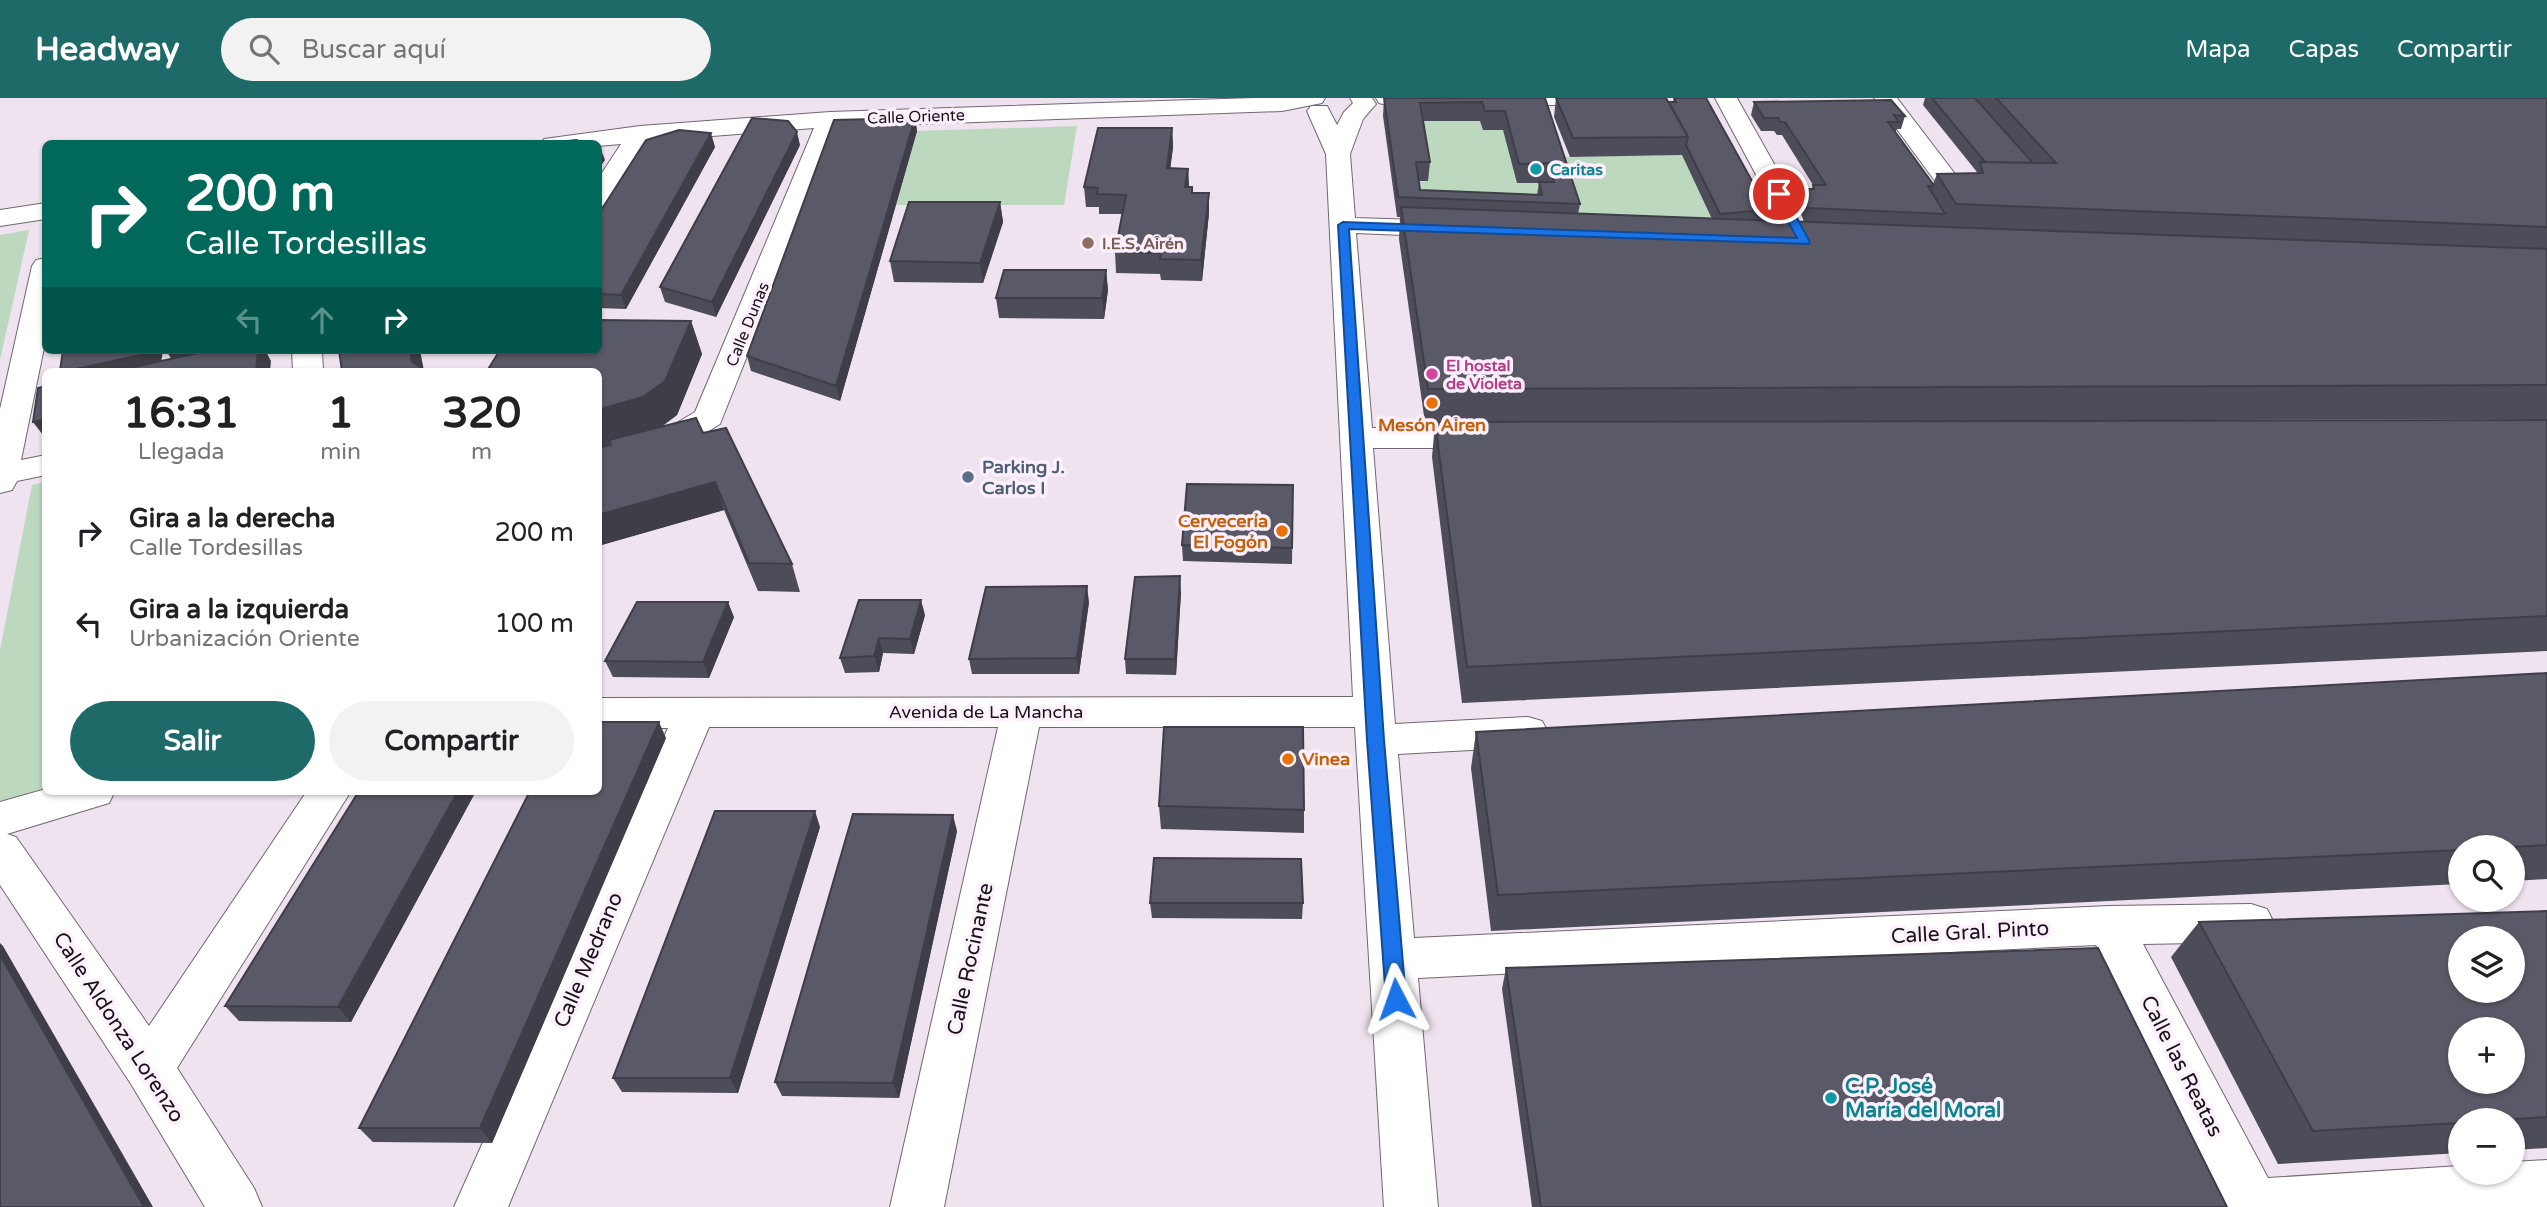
<!DOCTYPE html>
<html lang="es">
<meta charset="utf-8">
<style>
:root{--surface:#fff;--page:#f2f2f2;--text:#202124;--muted:#757577;--accent:#1d6a69}
body{margin:0;font-family:"Varela Round",sans-serif;background:var(--page);color:var(--text);height:100vh;display:flex;flex-direction:column;font-size:26px;white-space:nowrap}
*{box-sizing:border-box;margin:0}
p{font-size:23px;color:var(--muted)}
.icon{flex:none;width:38px;height:38px;fill:none;stroke:currentColor;stroke-width:2;stroke-linecap:round;stroke-linejoin:round}
.map{position:relative;flex:1;overflow:hidden}
.sheet{position:absolute;left:42px;top:270px;width:560px;height:427px;display:flex;flex-direction:column;background:var(--surface);border-radius:10px;box-shadow:0 2px 5px #0004}
.sheet>*{flex:none}
.banner{position:absolute;left:42px;top:42px;width:560px;height:214px;border-radius:10px;box-shadow:0 2px 5px #0004;background:#00695c;color:#fff;overflow:hidden}
.buttons{position:absolute;left:2448px;top:737px;display:grid;gap:14px}
.buttons a{display:grid;place-items:center;width:77px;height:77px;border-radius:50%;background:var(--surface);box-shadow:0 2px 5px #0004;font-size:35px}
.pin{position:absolute;display:grid;place-items:center;width:60px;height:60px;color:#fff;margin:-30px;border:4px solid #fff;border-radius:50%;box-shadow:0 2px 7px #0007}
.me{position:absolute;width:77px;margin:-38px;rotate:356deg;stroke-linejoin:round;filter:drop-shadow(0 0 5px #0008)}
.turn{display:flex;align-items:center;gap:24px;height:147px;padding:0 28px;font-size:32px}
.turn .icon{width:91px;height:91px;stroke-width:2.5}
.turn b{display:block;font-size:49px;line-height:60px}
.lanes{display:flex;align-items:center;height:66px;padding:0 28px;background:#0003;justify-content:center;gap:35px;direction:ltr}
.lanes .off{opacity:.35}
.eta{display:flex;justify-content:space-evenly;align-items:center;height:119px;text-align:center}
.eta b{font-size:42px;font-weight:700;line-height:49px}
.button{display:flex;gap:14px;margin-top:auto;padding:14px 28px}
.button a{flex:1;height:80px;border-radius:42px;background:var(--accent);color:#fff;font-size:28px;font-weight:700;line-height:80px;text-align:center}
.button a+a{background:var(--page);color:var(--text)}
ul{padding:0;list-style:none}
li{display:flex;align-items:center;gap:21px;height:91px;padding:0 28px}
li div{flex:1}
li b{display:block;font-size:26px}
li em{font-style:normal}
header{display:flex;align-items:center;gap:42px;box-sizing:border-box;height:98px;padding:0 35px;background:var(--accent);color:#fff}
header strong{font-size:33px}
nav{display:flex;gap:38px;margin-inline-start:auto;font-size:24px}
.search{width:490px;height:63px;background:var(--page);display:flex;align-items:center;gap:18px;box-sizing:border-box;padding:0 24px;border-radius:38px;color:var(--muted);font-size:26px}
.map>svg:first-child{display:block}
</style>
<header>
<strong>Headway</strong>
<div class="search"><svg class="icon" aria-label="search" viewBox="0 0 24 24"><circle cx="10" cy="10" r="6"/><path d="M15 15l6 6"/></svg>Buscar aquí</div>
<nav><a>Mapa</a><a>Capas</a><a>Compartir</a></nav>
</header>
<div class="map">
<svg width="2547" height="1109" viewBox="0 0 2547 1109">
<rect width="100%" height="100%" fill="#efe3f0"/>
<path fill="#bcd8bf" d="M1480 22 1483 32H1503L1547 85 1551 104 1419 112 1415 84 1428 83 1419 23Z
M1077 28 1064 107H896L917 33Z
M1684 57 1718 131 1577 125 1555 59Z
M29 132 0 262V137Z
M45 384V690L0 704V552L32 387Z"/>
<g fill="none" stroke-linecap="round" stroke-linejoin="round">
<defs>
<path id="minor" d="M1254 0H1325L1322 5 1282 13 838 29 720 326 683 349 598 372V352L660 335 695 314 814 30 647 43 607 107 598 110V81L621 46 598 48V46H540L544 41 640 28 830 14Z
M1350 0H1372L1376 6 1363 21 1350 56 1355 120 1450 123 1459 125 1463 131 1459 137 1450 139 1356 135 1372 330H1485L1496 333 1501 340 1496 347 1485 350H1373L1395 626 1528 619 1542 623 1548 634 1542 645 1528 649 1398 656 1414 840 2109 808 2251 806 2267 811 2274 825 2267 839 2251 844 2143 846 2268 1080 2460 1068V1074H2513V1064L2547 1062V1109H2225L2096 847 1418 880 1438 1109H1384L1355 629H1039L944 1109H890L998 629H709L508 1109H454L668 630H598V600L1353 599 1326 56 1307 13 1311 8H1327L1337 27 1344 14 1353 5Z
M1376 0H1587L1584 5 1576 7H1387L1379 5Z
M1715 0H1737L1818 144 1814 150 1805 152 1796 150 1792 144Z
M1874 0H1897L1968 93 1964 98 1955 101 1946 98Z
M46 105V121L0 128V112Z
M46 160V240L21 362 46 357V377L17 383 12 392 0 395V311L32 168 36 162Z
M292 252H322L323 273H293Z
M46 691V693H115L109 705 7 736 16 739 149 928 307 693H351L177 970 254 1090 262 1109H205L131 986 0 787V704Z"/>
</defs>
<use href="#minor" stroke="#716672" stroke-width="2"/>
<use href="#minor" fill="#fff" fill-rule="evenodd"/>
</g>
<path fill="#4d4d59" fill-rule="evenodd" d="M1384 0H1545L1580 106 1578 116 1712 121 1682 57 1570 59 1554 19 1556 0 1669 4H1673L1674 0 1762 101 1787 113 1785 123 1804 124 1797 105 1801 91H1812L1813 87 1782 37H1777L1774 33H1761L1751 17 1754 4 1905 18 1901 31H1897L1895 35 1933 86 1937 76 1976 75 1977 74 1923 7 1925 0H2547V321L1896 323 2547 322V553L1462 605 1432 359 1435 325H1425L1399 141 1400 119H1397L1383 18ZM1423 23H1480L1483 32H1503L1517 85H1539L1537 97 1420 92 1419 83H1428L1430 64Z
M915 20 917 33 840 303 751 273 747 258Z
M1172 30 1173 49 1170 70 1188 71 1189 89 1192 95 1209 115 1202 183 1161 182 1160 176 1116 175 1115 154 1122 116H1099V109H1086L1084 89Z
M800 47 716 219 665 204 660 189Z
M715 49 626 211 598 210V117Z
M1000 104 1003 124 983 185 894 184 890 163Z
M1106 172 1108 192 1104 221 999 220 996 200Z
M691 223 702 256 677 317 662 328 703 335 792 466 800 494 758 493 724 412 598 448Z
M1293 387 1292 466 1183 463 1182 447Z
M1181 494 1176 577 1126 576 1125 561Z
M1089 504 1079 576H972L969 561Z
M925 517 914 556 883 555 879 574 845 575 840 560Z
M734 519 709 580 613 579 605 563Z
M2547 575V781L2513 783V749H2460V786L1491 833 1471 670 1476 634Z
M666 640 492 1045 373 1044 359 1030Z
M359 693H476L351 924 239 923 225 908Z
M1159 708 1304 712V735L1161 731Z
M820 729 738 995 622 994 613 980Z
M957 733 899 1000 782 998 775 984Z
M1150 805H1303L1302 821 1152 820Z
M2547 813V1050L2513 1052V1022H2460V1055L2278 1066 2171 859 2199 824Z
M1506 870 2227 1109H1532L1502 891Z"/>
<path fill="#3f3e48" d="M915 20 917 33 840 303 836 288Z
M1172 30 1173 49 1168 90 1167 70Z
M797 34 800 47 716 219 712 204Z
M711 35 715 49 626 211 621 197Z
M600 49 605 62 598 72V51Z
M1188 71 1189 90 1185 89Z
M1209 95V115L1202 183 1201 162Z
M1000 104 1003 124 983 185 980 165Z
M1106 172 1108 192 1104 221 1102 200Z
M691 223 702 256 677 317 656 333 598 350V312Z
M146 252H163L160 273H67Z
M178 252H265L271 263 270 273H179L167 254Z
M410 252H420L424 273H417L412 264Z
M46 321V341L33 324Z
M715 384 724 412 598 448V417Z
M1180 478 1181 494 1176 577 1175 561Z
M1087 488 1089 504 1079 576 1077 560Z
M921 502 925 517 914 556 910 541Z
M728 504 734 519 709 580 703 564Z
M879 540 883 555 879 574 874 558Z
M659 624 666 640 492 1045 480 1030Z
M458 693H476L351 924 338 909Z
M815 713 820 729 738 995 730 980Z
M953 717 957 733 899 1000 893 985Z
M0 845 3 848 153 1109H144L0 857Z"/>
<path fill="#5a5967" stroke="#3f3e48" stroke-width="2" fill-rule="evenodd" d="M1384 0H1545L1580 106 1398 99ZM1482 4 1485 13H1505L1519 66 1549 65 1554 84H1539L1542 97 1420 92 1416 64H1430L1420 5Z
M1556 0H1666L1688 39 1573 40Z
M1674 0H1706L1762 101 1781 102 1787 113 1773 114 1775 117H1756L1755 113 1720 116 1686 47 1688 39 1669 4H1676Z
M1932 0H1975L2033 65 1985 64Z
M1996 0H2547V129L1956 106 1937 76 1983 75 1980 64 2056 65Z
M1891 2 1905 18 1894 17 1899 24H1888L1933 86V88H1928L1945 116 1808 110 1801 91H1814L1813 87H1826L1785 24H1780L1778 20H1764L1754 4Z
M752 20 788 23 797 34 712 204 660 189Z
M915 20 836 288 747 258 834 22Z
M1098 30H1172L1167 70 1188 71 1185 89H1192V95H1209L1201 162 1160 161 1161 155 1115 154 1126 97 1097 96 1098 90 1084 89Z
M679 32 711 35 621 197 598 196V117L646 42Z
M576 42 589 46H545Z
M909 104H1000L980 165 890 163Z
M1401 109 2547 151V287L1428 291Z
M1004 172H1106L1102 200H996Z
M598 222 691 223 665 283 643 299 604 310 598 312V273H487L500 252H598Z
M63 252H146L145 256 67 273H60Z
M212 252H258L256 273H115Z
M339 252H410L412 264 423 271 422 273H342Z
M46 288V321L33 324 38 290Z
M696 320 703 335 726 330 792 466 749 465 715 384 598 417V350L611 347 609 342Z
M2547 322V518L1467 569 1435 324Z
M1187 386 1293 387 1292 450 1182 447Z
M1180 478 1175 561H1125L1135 479Z
M1087 488 1077 560 969 561 986 489Z
M859 502H921L910 541 879 540 874 558 840 560Z
M637 504H728L703 564 605 563Z
M2547 575V747L2513 749H2460V752L1498 797 1476 634Z
M598 624H659L480 1030H359L530 693H598Z
M1164 629H1303L1304 712 1159 708Z
M359 693H458L338 909 225 908Z
M715 713H815L730 980H613Z
M853 716 953 717 893 985 775 984Z
M1154 760 1301 761 1303 805H1150Z
M2547 813V1019L2503 1022H2460V1025L2313 1033 2199 824ZM2460 840H2513V892H2460ZM2460 931H2513V984H2460Z
M2098 850 2227 1109H1541L1506 870Z
M0 857 144 1109H0Z"/>
<path fill="#1a73e8" stroke="#114b97" stroke-width="2" d="M1779 93 1784 96 1810 144 1809 146 1349 131 1384 642 1406 901 1403 907 1396 910 1389 907 1386 901 1367 642 1338 127 1343 124 1797 140 1773 96Z"/>
<g fill="#0f9aa8" stroke="#fdf0fd" stroke-width="2.5">
<circle cx="1536" cy="71" r="7"/>
<circle cx="1831" cy="1000" r="7"/>
</g>
<circle fill="#8d6e63" stroke="#fdf0fd" stroke-width="2.5" cx="1088" cy="145" r="7"/>
<circle fill="#d1479c" stroke="#fdf0fd" stroke-width="2.5" cx="1432" cy="276" r="7"/>
<g fill="#e8710a" stroke="#fdf0fd" stroke-width="2.5">
<circle cx="1432" cy="305" r="7"/>
<circle cx="1282" cy="433" r="7"/>
<circle cx="1288" cy="661" r="7"/>
</g>
<circle fill="#5c6f8a" stroke="#fdf0fd" stroke-width="2.5" cx="968" cy="379" r="7"/>
<g text-anchor="middle" stroke-width="7" stroke-linejoin="round" paint-order="stroke">
<g font-size="16" fill="#161217" stroke="#fdf0fd">
<text transform="translate(916 18) rotate(-2)" y="6">Calle Oriente</text>
<text transform="translate(747 226) rotate(-68)" y="6">Calle Dunas</text>
</g>
<g font-size="16" font-weight="bold" fill="#0d838f" stroke="#fdf0fd" text-anchor="start">
<text x="1550" y="77">Caritas</text>
</g>
<g font-size="16" font-weight="bold" fill="#785e54" stroke="#fdf0fd" text-anchor="start">
<text x="1102" y="151">I.E.S. Airén</text>
</g>
<g font-size="16" font-weight="bold" fill="#b23c85" stroke="#fdf0fd" text-anchor="start">
<text x="1446" y="273">El hostal<tspan x="1446" dy="18">de Violeta</tspan></text>
</g>
<g font-size="18" font-weight="bold" fill="#c56008" stroke="#fdf0fd">
<text x="1432" y="333">Mesón Airen</text>
<text x="1268" y="429" text-anchor="end">Cervecería<tspan x="1268" dy="21">El Fogón</tspan></text>
<text x="1302" y="667" text-anchor="start">Vinea</text>
</g>
<g font-size="18" font-weight="bold" fill="#4e5e75" stroke="#fdf0fd" text-anchor="start">
<text x="982" y="375">Parking J.<tspan x="982" dy="21">Carlos I</tspan></text>
</g>
<g font-size="18" fill="#161217" stroke="#fdf0fd">
<text x="986" y="620">Avenida de La Mancha</text>
</g>
<g font-size="21" fill="#161217" stroke="#fdf0fd">
<text transform="translate(1970 834) rotate(-3)" y="7">Calle Gral. Pinto</text>
<text transform="translate(970 861) rotate(-78)" y="7">Calle Rocinante</text>
<text transform="translate(588 862) rotate(-67)" y="7">Calle Medrano</text>
<text transform="translate(119 929) rotate(57)" y="7">Calle Aldonza Lorenzo</text>
<text transform="translate(2182 968) rotate(63)" y="7">Calle las Reatas</text>
</g>
<g font-size="21" font-weight="bold" fill="#0d838f" stroke="#fdf0fd" text-anchor="start">
<text x="1845" y="995">C.P. José<tspan x="1845" dy="24">María del Moral</tspan></text>
</g>
</g>
</svg>
<div class="buttons">
<a><svg class="icon" aria-label="search" viewBox="0 0 24 24"><circle cx="10" cy="10" r="6"/><path d="M15 15l6 6"/></svg></a>
<a><svg class="icon" aria-label="layers" viewBox="0 0 24 24"><path d="M12 4l9 5-9 5-9-5zM3 14l9 5 9-5"/></svg></a>
<a>+</a>
<a>−</a>
</div>
<div class="pin" style="left:1779px;top:96px;background:#d93025"><svg class="icon" aria-label="arrive" viewBox="0 0 24 24"><path d="M6 21V4h12l-3 4 3 4H6"/></svg></div>
<svg class="me" style="left:1396px;top:901px" viewBox="-20 -20 40 40"><path d="M0-17L14 15 0 8-14 15z" fill="#1a73e8" stroke="#fff" stroke-width="4"/></svg>
<div class="banner">
<div class="turn"><svg class="icon" aria-label="right" viewBox="0 0 24 24"><path d="M7 20v-9h11M14 6l5 5-5 5"/></svg><div><b>200 m</b>Calle Tordesillas</div></div>
<div class="lanes"><svg class="icon off" aria-label="left" viewBox="0 0 24 24"><path d="M17 20v-9H6M10 6l-5 5 5 5"/></svg><svg class="icon off" aria-label="ahead" viewBox="0 0 24 24"><path d="M12 20V5M6 11l6-6 6 6"/></svg><svg class="icon" aria-label="right" viewBox="0 0 24 24"><path d="M7 20v-9h11M14 6l5 5-5 5"/></svg></div>
</div>
<section class="sheet">
<div class="eta">
<div><b>16:31</b><p>Llegada</p></div>
<div><b>1</b><p>min</p></div>
<div><b>320</b><p>m</p></div>
</div>
<ul>
<li><svg class="icon" aria-label="right" viewBox="0 0 24 24"><path d="M7 20v-9h11M14 6l5 5-5 5"/></svg><div><b>Gira a la derecha</b><p>Calle Tordesillas</p></div><em>200 m</em></li>
<li><svg class="icon" aria-label="left" viewBox="0 0 24 24"><path d="M17 20v-9H6M10 6l-5 5 5 5"/></svg><div><b>Gira a la izquierda</b><p>Urbanización Oriente</p></div><em>100 m</em></li>
</ul>
<div class="button"><a>Salir</a><a>Compartir</a></div>
</section>
</div>
